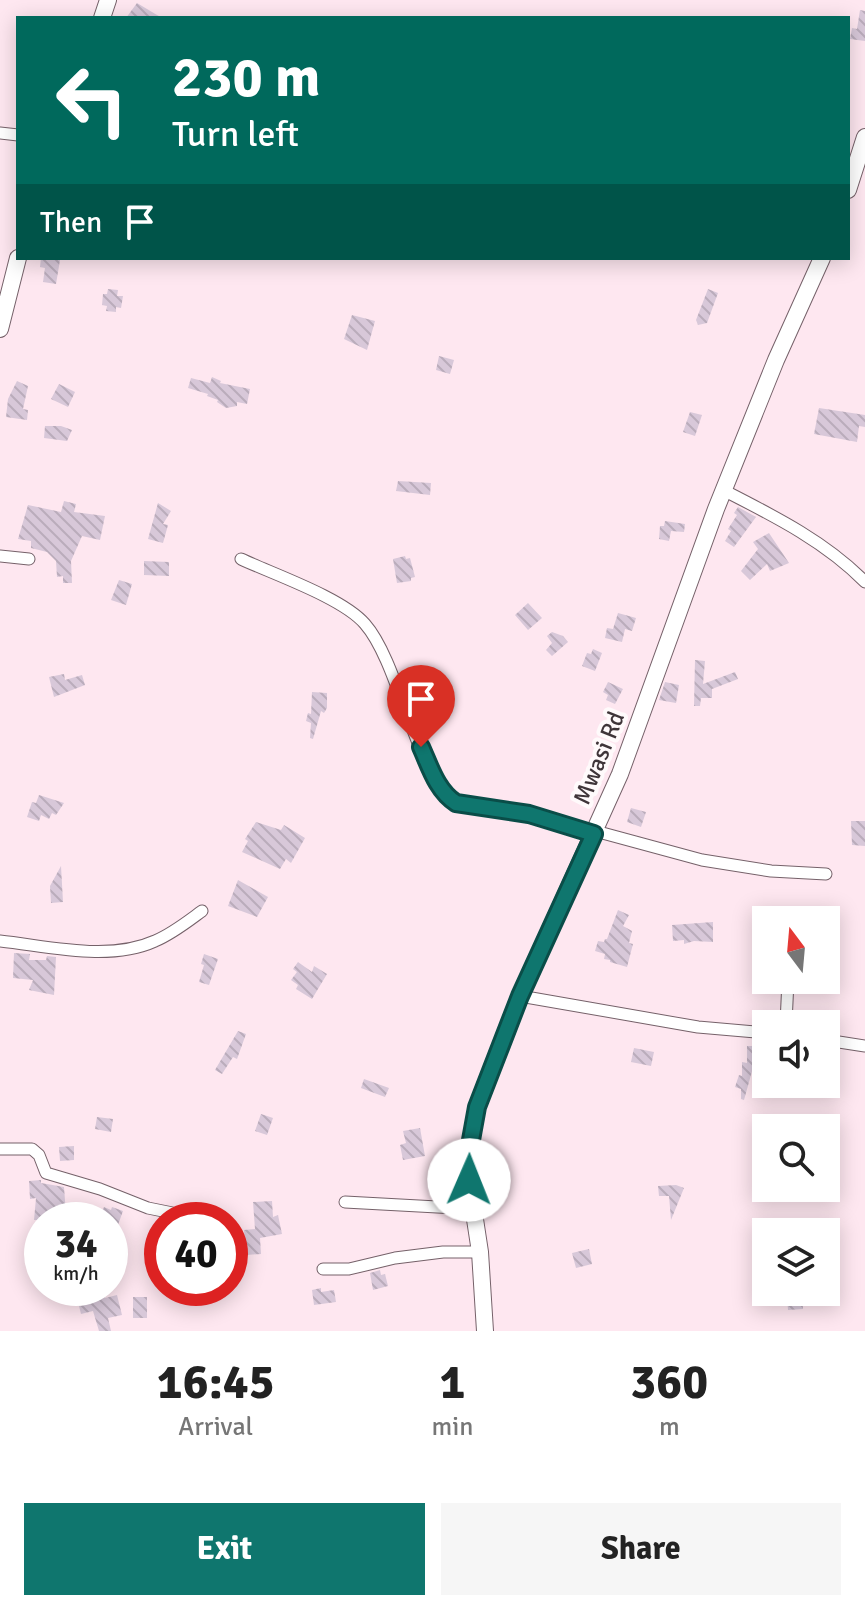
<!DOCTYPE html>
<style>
:root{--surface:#fff;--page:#f6f6f6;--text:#222;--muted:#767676;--accent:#0f766e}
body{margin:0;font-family:Signika,sans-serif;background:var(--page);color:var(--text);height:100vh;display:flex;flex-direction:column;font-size:30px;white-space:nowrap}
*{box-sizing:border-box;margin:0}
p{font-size:26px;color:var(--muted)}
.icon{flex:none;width:44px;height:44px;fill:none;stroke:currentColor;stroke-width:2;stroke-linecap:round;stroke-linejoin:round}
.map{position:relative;height:1331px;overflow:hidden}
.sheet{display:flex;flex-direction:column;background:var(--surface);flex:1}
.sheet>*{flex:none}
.guide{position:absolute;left:16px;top:16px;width:834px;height:244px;border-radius:0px;box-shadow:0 4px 20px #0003;background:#00695c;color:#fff;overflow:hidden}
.needle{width:52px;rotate:344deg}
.tools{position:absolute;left:752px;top:906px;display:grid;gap:16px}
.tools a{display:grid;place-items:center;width:88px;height:88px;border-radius:0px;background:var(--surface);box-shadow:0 4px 20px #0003;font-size:40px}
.speed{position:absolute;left:24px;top:1202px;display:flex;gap:16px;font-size:40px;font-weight:700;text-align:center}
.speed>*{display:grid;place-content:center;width:104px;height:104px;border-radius:50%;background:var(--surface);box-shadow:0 4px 20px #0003;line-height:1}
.speed small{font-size:20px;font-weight:400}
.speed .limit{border:12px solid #d22;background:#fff;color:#111}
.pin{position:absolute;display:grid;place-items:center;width:68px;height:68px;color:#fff;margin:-82px -34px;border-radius:50% 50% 50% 0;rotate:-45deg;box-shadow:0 0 8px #0007}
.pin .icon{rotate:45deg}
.me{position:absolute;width:88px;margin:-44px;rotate:1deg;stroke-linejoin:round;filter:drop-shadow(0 0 6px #0008)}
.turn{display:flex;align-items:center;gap:28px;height:168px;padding:0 24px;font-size:36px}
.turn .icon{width:104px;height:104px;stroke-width:2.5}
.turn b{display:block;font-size:56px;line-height:68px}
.then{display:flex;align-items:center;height:76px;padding:0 24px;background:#0003;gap:16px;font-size:30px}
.eta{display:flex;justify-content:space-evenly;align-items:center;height:136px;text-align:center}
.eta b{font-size:48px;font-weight:700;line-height:56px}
.primary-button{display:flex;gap:16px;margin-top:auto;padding:16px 24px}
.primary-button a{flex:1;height:92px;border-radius:0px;background:var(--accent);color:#fff;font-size:32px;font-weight:700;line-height:92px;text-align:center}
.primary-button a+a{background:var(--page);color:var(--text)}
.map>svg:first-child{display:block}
</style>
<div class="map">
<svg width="865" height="1331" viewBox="0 0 865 1331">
<defs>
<pattern id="building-back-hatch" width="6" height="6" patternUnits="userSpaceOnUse" patternTransform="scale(2)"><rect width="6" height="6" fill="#d8c8d9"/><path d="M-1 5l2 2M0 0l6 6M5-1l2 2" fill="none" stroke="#baacbb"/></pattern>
</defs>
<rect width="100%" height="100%" fill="#fee7f0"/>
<path fill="url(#building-back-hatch)" d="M137 3 162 18H126Z
M860 10 865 11V41L850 39 852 28 857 29Z
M41 258 60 260 56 284 43 282 45 268 40 267Z
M108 289 118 290 117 296H123L121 308 116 307V312L106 311 107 306 102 305 103 294H107Z
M708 289 718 293 707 323 698 325 696 320Z
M352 315 375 321 367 350 344 339Z
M439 356 454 360 450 374 436 370Z
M212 377 221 381 220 383 250 389 247 404 237 402V406L226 408 217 402 218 400 207 396 208 394 188 388 191 378 210 383Z
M17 381 28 386 23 409 28 410 27 420 6 417 8 399Z
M59 384 75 392 68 407 51 399Z
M819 408 865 415V427L859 426 857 442 814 434Z
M690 412 702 415 695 436 683 432Z
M45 426H61L72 430 67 441 44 438Z
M398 481 431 483 430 495 396 491Z
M64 501 76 504 74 512 105 516 100 540 82 536 71 561 72 583H63V576L57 577 56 561 47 552 31 548V541L18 539 28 505 61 512Z
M158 503 171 511 163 524 168 525 163 543 148 539Z
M738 507 756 517 734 547 725 541 731 531 728 529 737 515 734 513Z
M665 521 685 524 684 532 671 531 669 541 659 539 660 526H664Z
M769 533 789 563 770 571 767 564 750 580 741 571 758 549 753 542Z
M405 556 406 559 410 558 415 577 411 578V581L397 583 393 559Z
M144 561 169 562V576L144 575Z
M119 580 132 584 126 605 111 600Z
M528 603 542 618 528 630 515 615Z
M618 613 636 618 632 631 625 629 622 642 605 638 607 628 613 629Z
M552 632 563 636 568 642 552 656 546 650 552 643 547 636Z
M593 649 602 653 595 671 582 666 587 653 591 654Z
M695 660 705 661 703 684 735 672 738 679 712 689V698H701L700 706H694Z
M64 674 65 680 82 675 85 685 54 697 49 677Z
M608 682 623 689 615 704 606 700 608 695 603 692Z
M665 682 679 685 676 703 659 700Z
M312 692 327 693V708L324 713 321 711 313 739 310 738 311 723 306 721 308 713 311 714Z
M39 795 64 803 56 815 52 813 49 819 41 815 39 821 27 817 32 802 36 803Z
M631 808 646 812 641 827 627 822Z
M851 821H865V846L852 845Z
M256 822 281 830 284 825 305 838 291 863 286 859 280 869 242 852 248 841 245 839Z
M61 866 63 902 51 903 50 886Z
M238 880 268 897 257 917 228 906Z
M618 910 629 915 623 926 632 931 629 943 633 944 627 967 610 962V960L604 959 605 954 595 951 598 941 604 942 605 939H607Z
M713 922V942L694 941 684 944V940L673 941 672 925Z
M14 953 30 954 29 960H46L47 956 56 957 54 995 29 990 33 980 13 978Z
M204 954 218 959 209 985 199 982 204 965 201 964Z
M298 962 312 972 314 966 327 974 312 999 296 989 298 985 291 980 297 972 293 969Z
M826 976H839L840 990 823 991V980H826Z
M238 1031 246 1034 237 1059 233 1057 222 1074 215 1070Z
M747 1046H759L744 1100 741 1099V1089L735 1087 739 1075 742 1076V1062L747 1063Z
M634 1048 654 1052 651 1066 631 1062Z
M364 1079 389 1088 385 1097 361 1088Z
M261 1114 273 1118 267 1135 255 1131Z
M97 1117 113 1119 111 1132 95 1129Z
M420 1128 425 1156 403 1160 400 1145 406 1143 403 1131Z
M74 1146V1160L60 1161 59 1147Z
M41 1180V1183L64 1187 66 1214H61L63 1220H34L36 1198 30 1199 29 1181Z
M676 1185 684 1188 671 1220 669 1196H659L658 1186Z
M272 1201 273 1217 278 1215 282 1234 260 1238 261 1254 246 1255 244 1230 255 1229 253 1202Z
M104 1207 111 1210 112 1207 123 1211 111 1244 110 1220H99Z
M589 1249 592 1264 576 1268 572 1253Z
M380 1270 381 1275 385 1274 388 1286 373 1290 370 1273Z
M321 1288V1292L334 1290 336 1302 314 1305 312 1290Z
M102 1291 105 1298 117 1295 122 1315 108 1318 111 1331H99L93 1311 81 1314 79 1306 88 1304 85 1297Z
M802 1295 803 1309 788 1310 787 1297Z
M133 1297H147V1318H133Z"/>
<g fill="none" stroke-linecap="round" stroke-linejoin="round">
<defs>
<path id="street" d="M0 133 18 135
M725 491C774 516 826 542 865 582
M0 556 29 559
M241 559C273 574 343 598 365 624 400 664 417 779 456 803L529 814 594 834
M595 831 702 860 771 871 826 874
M0 941C48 946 109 962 155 941 172 934 187 922 202 911
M520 996 698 1027 766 1033
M786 1024 788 980
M826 1040 865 1046
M0 1149H32L39 1155 46 1173 100 1189 148 1208 207 1220
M345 1202 474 1209
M323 1269H349L395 1258 443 1252H480"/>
<path id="secondary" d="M102 18 108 0
M848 190 865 137
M0 329 18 258
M485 1331 480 1252 469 1180V1151L477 1107 520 996 620 774 716 509 776 360 822 258"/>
</defs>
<use href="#street" stroke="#756169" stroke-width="13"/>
<use href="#secondary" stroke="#756169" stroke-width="18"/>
<use href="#street" stroke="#fff" stroke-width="11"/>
<use href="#secondary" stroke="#fff" stroke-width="16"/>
</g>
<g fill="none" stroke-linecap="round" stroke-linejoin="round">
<defs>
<path id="route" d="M421 747C430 767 437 791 456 803L529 814 594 834 520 996 477 1107 469 1151V1180"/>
</defs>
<use href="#route" stroke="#0a4d48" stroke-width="20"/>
<use href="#route" stroke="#0f766e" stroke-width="14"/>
</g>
<g text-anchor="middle" stroke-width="8" stroke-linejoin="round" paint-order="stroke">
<g font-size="24" fill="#3f3539" stroke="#fffafb">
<text transform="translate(599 758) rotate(-68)" y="8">Mwasi Rd</text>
</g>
</g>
</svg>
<div class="tools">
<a><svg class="needle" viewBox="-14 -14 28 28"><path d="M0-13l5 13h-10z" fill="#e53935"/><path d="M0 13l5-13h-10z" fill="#767676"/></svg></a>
<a><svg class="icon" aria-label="sound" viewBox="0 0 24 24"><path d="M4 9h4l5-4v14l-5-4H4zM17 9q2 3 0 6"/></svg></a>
<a><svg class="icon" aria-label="search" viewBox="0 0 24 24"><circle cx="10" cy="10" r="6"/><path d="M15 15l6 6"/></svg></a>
<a><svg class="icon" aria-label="layers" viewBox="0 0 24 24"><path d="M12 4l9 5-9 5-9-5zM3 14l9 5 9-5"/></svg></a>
</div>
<div class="speed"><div>34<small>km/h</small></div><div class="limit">40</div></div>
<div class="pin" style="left:421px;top:747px;background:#d93025"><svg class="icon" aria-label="arrive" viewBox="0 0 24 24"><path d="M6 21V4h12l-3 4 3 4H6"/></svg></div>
<svg class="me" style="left:469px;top:1180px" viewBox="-20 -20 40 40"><circle r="19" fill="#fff"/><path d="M0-13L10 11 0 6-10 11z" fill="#0f766e"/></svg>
<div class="guide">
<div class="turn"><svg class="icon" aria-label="left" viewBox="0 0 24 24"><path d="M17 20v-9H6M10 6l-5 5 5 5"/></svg><div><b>230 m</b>Turn left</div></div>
<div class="then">Then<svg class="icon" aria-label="arrive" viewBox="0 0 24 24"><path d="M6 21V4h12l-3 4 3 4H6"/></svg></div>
</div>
</div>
<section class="sheet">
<div class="eta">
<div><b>16:45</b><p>Arrival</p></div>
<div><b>1</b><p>min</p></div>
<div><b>360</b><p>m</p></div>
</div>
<div class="primary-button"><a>Exit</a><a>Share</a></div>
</section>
